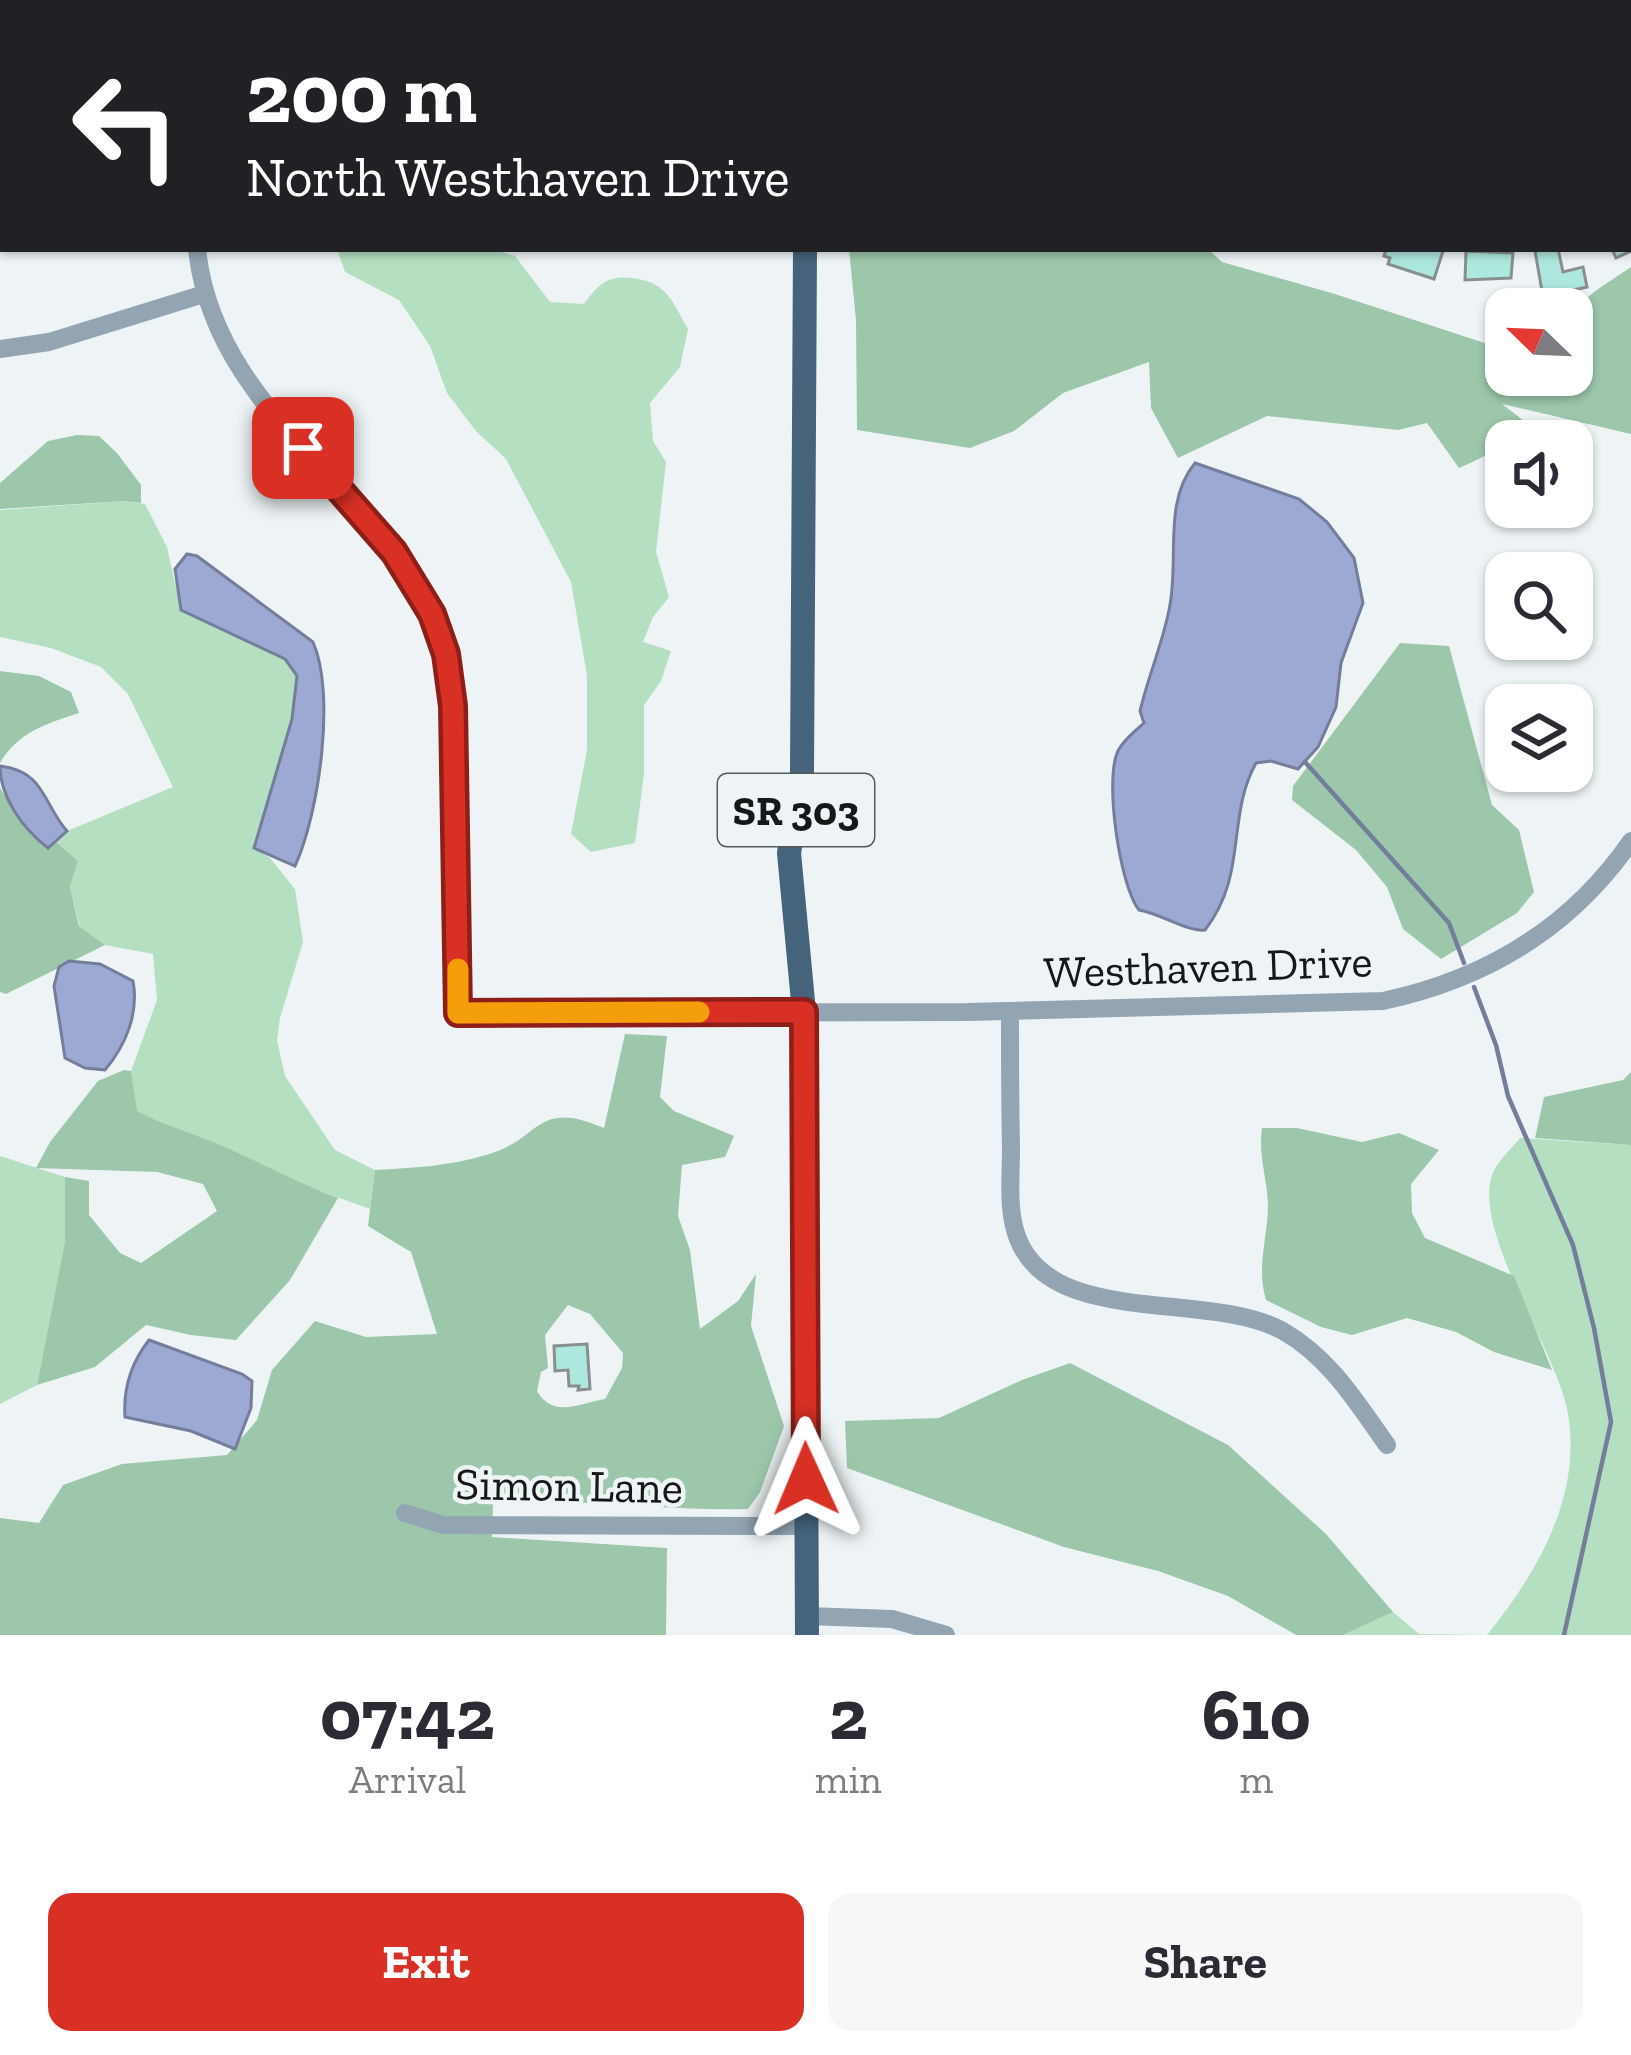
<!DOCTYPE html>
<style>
:root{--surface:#fff;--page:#f7f7f7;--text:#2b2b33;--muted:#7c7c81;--accent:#d93025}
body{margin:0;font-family:"Zilla Slab",serif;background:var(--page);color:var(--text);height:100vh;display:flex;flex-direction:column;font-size:45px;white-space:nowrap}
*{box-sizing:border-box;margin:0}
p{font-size:39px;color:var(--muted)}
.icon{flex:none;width:66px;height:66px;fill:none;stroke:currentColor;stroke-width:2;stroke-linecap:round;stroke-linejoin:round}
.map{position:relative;height:1635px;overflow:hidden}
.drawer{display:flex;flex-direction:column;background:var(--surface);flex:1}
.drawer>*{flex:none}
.hud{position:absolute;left:0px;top:0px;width:1632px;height:252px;box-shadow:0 3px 9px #0004;background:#202124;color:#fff;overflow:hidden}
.needle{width:78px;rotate:293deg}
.buttons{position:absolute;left:1485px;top:288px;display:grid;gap:24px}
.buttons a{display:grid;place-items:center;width:108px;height:108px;border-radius:24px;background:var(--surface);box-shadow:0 3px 9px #0004;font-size:60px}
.pin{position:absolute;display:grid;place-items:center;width:102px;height:102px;color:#fff;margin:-51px;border-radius:24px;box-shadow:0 6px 18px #0006}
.me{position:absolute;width:132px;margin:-66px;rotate:359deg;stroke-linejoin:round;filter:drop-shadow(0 0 9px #0008)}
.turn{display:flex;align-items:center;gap:42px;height:252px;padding:0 48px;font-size:54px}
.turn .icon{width:156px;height:156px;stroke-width:2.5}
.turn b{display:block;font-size:84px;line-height:102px}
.eta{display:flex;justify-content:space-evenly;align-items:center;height:204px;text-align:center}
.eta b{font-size:72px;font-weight:800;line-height:84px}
.button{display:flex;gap:24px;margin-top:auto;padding:24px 48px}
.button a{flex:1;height:138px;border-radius:24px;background:var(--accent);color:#fff;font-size:48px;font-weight:800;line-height:138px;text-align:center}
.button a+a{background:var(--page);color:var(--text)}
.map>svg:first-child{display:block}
</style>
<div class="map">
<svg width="1631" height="1635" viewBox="0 0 1631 1635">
<rect width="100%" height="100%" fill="#eef4f6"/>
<path fill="#b4dfc1" d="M2 0H57L3 3V197Z
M337 249H491L515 256 550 302 584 304C599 284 607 275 632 278 667 282 672 301 688 329L680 367 650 403 653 441 666 462 656 552 669 597 653 617 643 642 671 651 661 681 644 705V774L635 843 591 852 571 834 587 750V676L571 582 506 459 476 431 447 393 430 346 399 300 345 272Z
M124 501 145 504 167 547 181 610 285 659 297 676 292 719 254 848 270 858 295 889 303 942 280 1018 277 1040 285 1076 335 1150 375 1170 370 1209 289 1180 224 1147 171 1129 136 1111 131 1071 157 1000 153 954 105 945 80 927 70 887 78 861 56 842 67 831 173 787 128 694 101 667 51 648 0 637V510Z
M1520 1138 1631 1145V1635H1343L1393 1612 1419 1634 1487 1635C1538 1572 1584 1493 1567 1409 1555 1348 1473 1233 1492 1175 1496 1163 1512 1148 1520 1138Z
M0 1156 65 1177V1241L37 1385 0 1404Z"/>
<path fill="#9cc7aa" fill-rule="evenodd" d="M1229 0H1574L1576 3H1232Z
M849 249H1208L1222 262 1335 294 1506 350V375H1572C1572 301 1570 308 1631 267V434L1502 404 1532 427C1507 444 1488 456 1459 468L1427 423 1398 430 1267 416 1178 458 1151 408 1149 362 1063 393 1014 431 970 448 857 430 856 320Z
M77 435 99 436 117 453 141 485V503L124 501 0 509V483L48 441Z
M1400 643 1449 646 1492 805 1519 830 1534 892 1517 913 1441 959 1403 929 1387 887 1356 850 1292 800 1293 786Z
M0 671 39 676 71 692 79 713C46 724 18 732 0 763Z
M0 788 31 835 48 848 56 842 78 861 70 887 79 926 105 945 6 994 0 992Z
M625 1034 667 1036 660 1097 674 1111 734 1136 725 1157 682 1165 678 1216 690 1250 700 1329 738 1301 756 1274 751 1326 784 1426 760 1492 748 1509C662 1511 578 1498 493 1502L492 1537 667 1548 666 1635H0V1518L39 1523 63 1485 122 1464 227 1455 257 1420 272 1370 315 1321 366 1337 437 1334 411 1252 368 1226 375 1170C413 1168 449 1166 486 1155 542 1140 534 1098 604 1128ZM568 1305 590 1314 623 1353 622 1368 605 1399C580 1403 553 1419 537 1391L541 1372 548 1368 545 1335Z
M124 1070 131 1071 137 1111C165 1126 195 1134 225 1147 263 1164 298 1183 338 1198L290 1280 236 1340 191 1335 146 1325 95 1367 37 1385 65 1241V1177L89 1181V1215L120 1253 141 1263 217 1211 203 1184 157 1172 36 1168 50 1142 98 1081Z
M1631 1072V1145L1535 1138 1544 1097 1623 1080Z
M1262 1128H1297L1362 1142 1399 1133 1439 1150 1411 1184 1412 1213 1425 1238 1514 1276 1552 1370 1494 1352 1456 1332 1407 1318 1352 1335 1321 1327 1266 1300C1256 1267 1268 1238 1268 1204 1267 1177 1258 1155 1262 1128Z
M1070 1363 1228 1445 1326 1534 1393 1612 1343 1635H1296L1228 1596 1158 1571 1064 1547 847 1468 845 1421 939 1418 1022 1380Z"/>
<path fill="#9ca9d2" stroke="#747d9a" stroke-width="3" d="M1195 463 1299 499 1327 522 1354 558 1363 603 1341 663 1336 707 1318 747 1298 769 1271 761 1256 763C1226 817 1248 875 1205 930 1187 932 1162 914 1139 910 1120 887 1104 779 1118 751 1123 740 1135 731 1144 723L1140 711C1148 677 1162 645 1169 610 1180 561 1162 503 1195 463Z
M187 554 197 556 313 642C336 694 319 814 295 866L254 848 292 719 297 676 285 659 181 610 175 569Z
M0 766C45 771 43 804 67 831L48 848C23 829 0 797 0 766Z
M69 961 100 964 133 981C139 1013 126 1045 105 1070L85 1068 65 1058 54 986 59 967Z
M149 1340 242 1374 252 1381 251 1408 235 1449 191 1431 125 1417C123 1388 131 1363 149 1340Z"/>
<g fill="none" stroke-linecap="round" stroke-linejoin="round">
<path stroke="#747d9a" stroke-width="4.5" d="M1305 762 1449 923 1464 963
M1474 987 1496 1045 1508 1096 1573 1245 1594 1328 1611 1422 1564 1635"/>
</g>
<path fill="#ade8de" stroke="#898f8e" stroke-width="3" d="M1631 224V251L1616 258 1612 249H1629Z
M1386 249H1435L1443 251 1434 279 1388 264 1390 258 1384 256Z
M1558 249 1563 272 1583 267 1587 287 1543 297 1535 251Z
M1466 251 1513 253 1511 278 1465 280Z
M587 1344 590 1389 578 1390 579 1386H569L568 1370 555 1371 554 1346Z"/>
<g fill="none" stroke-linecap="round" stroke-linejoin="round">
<path stroke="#93a4b2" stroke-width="18" d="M984 0 991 3
M220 3V0
M415 3 418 0
M1133 3V0
M1629 164 1631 163
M197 249C213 405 365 481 431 613 461 673 454 747 455 812 456 879 457 946 458 1013L967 1012 1383 1001C1486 979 1571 928 1631 841
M0 349 49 342 204 294
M1010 1011C1010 1057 1010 1103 1011 1148 1011 1178 1007 1212 1018 1239 1053 1328 1209 1290 1283 1331 1330 1358 1357 1403 1387 1445
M405 1513 443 1525 806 1526
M807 1616 892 1619 946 1635"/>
<path stroke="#45637b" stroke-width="24" d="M805 3V0
M805 249 802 773 789 853 804 1012 807 1635"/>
</g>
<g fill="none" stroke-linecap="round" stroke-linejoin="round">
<defs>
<path id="route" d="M303 448 394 552 432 614 446 654 453 706 458 1013 804 1012 806 1479"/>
</defs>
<use href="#route" stroke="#8d1f18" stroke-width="30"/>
<use href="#route" stroke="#d93025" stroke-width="21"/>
<path stroke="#f59e0b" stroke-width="21" d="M458 969V1013L699 1012"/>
</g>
<g text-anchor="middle" stroke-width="9" stroke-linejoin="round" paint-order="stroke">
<rect fill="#eef4f6" stroke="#56595b" stroke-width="3" x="718" y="774" width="156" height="72" rx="9"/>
<g font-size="42" font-weight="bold" fill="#151718">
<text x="796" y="825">SR 303</text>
</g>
<g font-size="45" fill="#151718" stroke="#eef4f6">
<text transform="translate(1208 966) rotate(-2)" y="16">Westhaven Drive</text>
<text transform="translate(569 1485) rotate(1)" y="16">Simon Lane</text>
</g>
</g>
</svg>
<div class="buttons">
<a><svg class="needle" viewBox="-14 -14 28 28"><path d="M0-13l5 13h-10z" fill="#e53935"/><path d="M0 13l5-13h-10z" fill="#7c7c81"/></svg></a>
<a><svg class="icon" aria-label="sound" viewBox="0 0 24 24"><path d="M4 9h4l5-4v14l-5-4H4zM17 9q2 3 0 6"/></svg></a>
<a><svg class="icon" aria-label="search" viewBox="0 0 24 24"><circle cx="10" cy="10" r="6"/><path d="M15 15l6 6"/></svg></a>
<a><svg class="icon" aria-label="layers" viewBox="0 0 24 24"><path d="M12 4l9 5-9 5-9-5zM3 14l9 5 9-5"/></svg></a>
</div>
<div class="pin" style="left:303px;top:448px;background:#d93025"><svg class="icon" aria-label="arrive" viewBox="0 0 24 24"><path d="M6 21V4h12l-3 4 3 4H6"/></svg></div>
<svg class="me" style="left:806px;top:1479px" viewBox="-20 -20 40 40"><path d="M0-17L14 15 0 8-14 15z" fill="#d93025" stroke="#fff" stroke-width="4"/></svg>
<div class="hud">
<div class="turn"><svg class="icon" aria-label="left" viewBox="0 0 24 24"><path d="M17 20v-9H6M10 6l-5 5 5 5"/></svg><div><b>200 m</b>North Westhaven Drive</div></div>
</div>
</div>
<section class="drawer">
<div class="eta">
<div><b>07:42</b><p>Arrival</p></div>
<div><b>2</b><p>min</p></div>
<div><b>610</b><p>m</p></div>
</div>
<div class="button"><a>Exit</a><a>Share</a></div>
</section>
